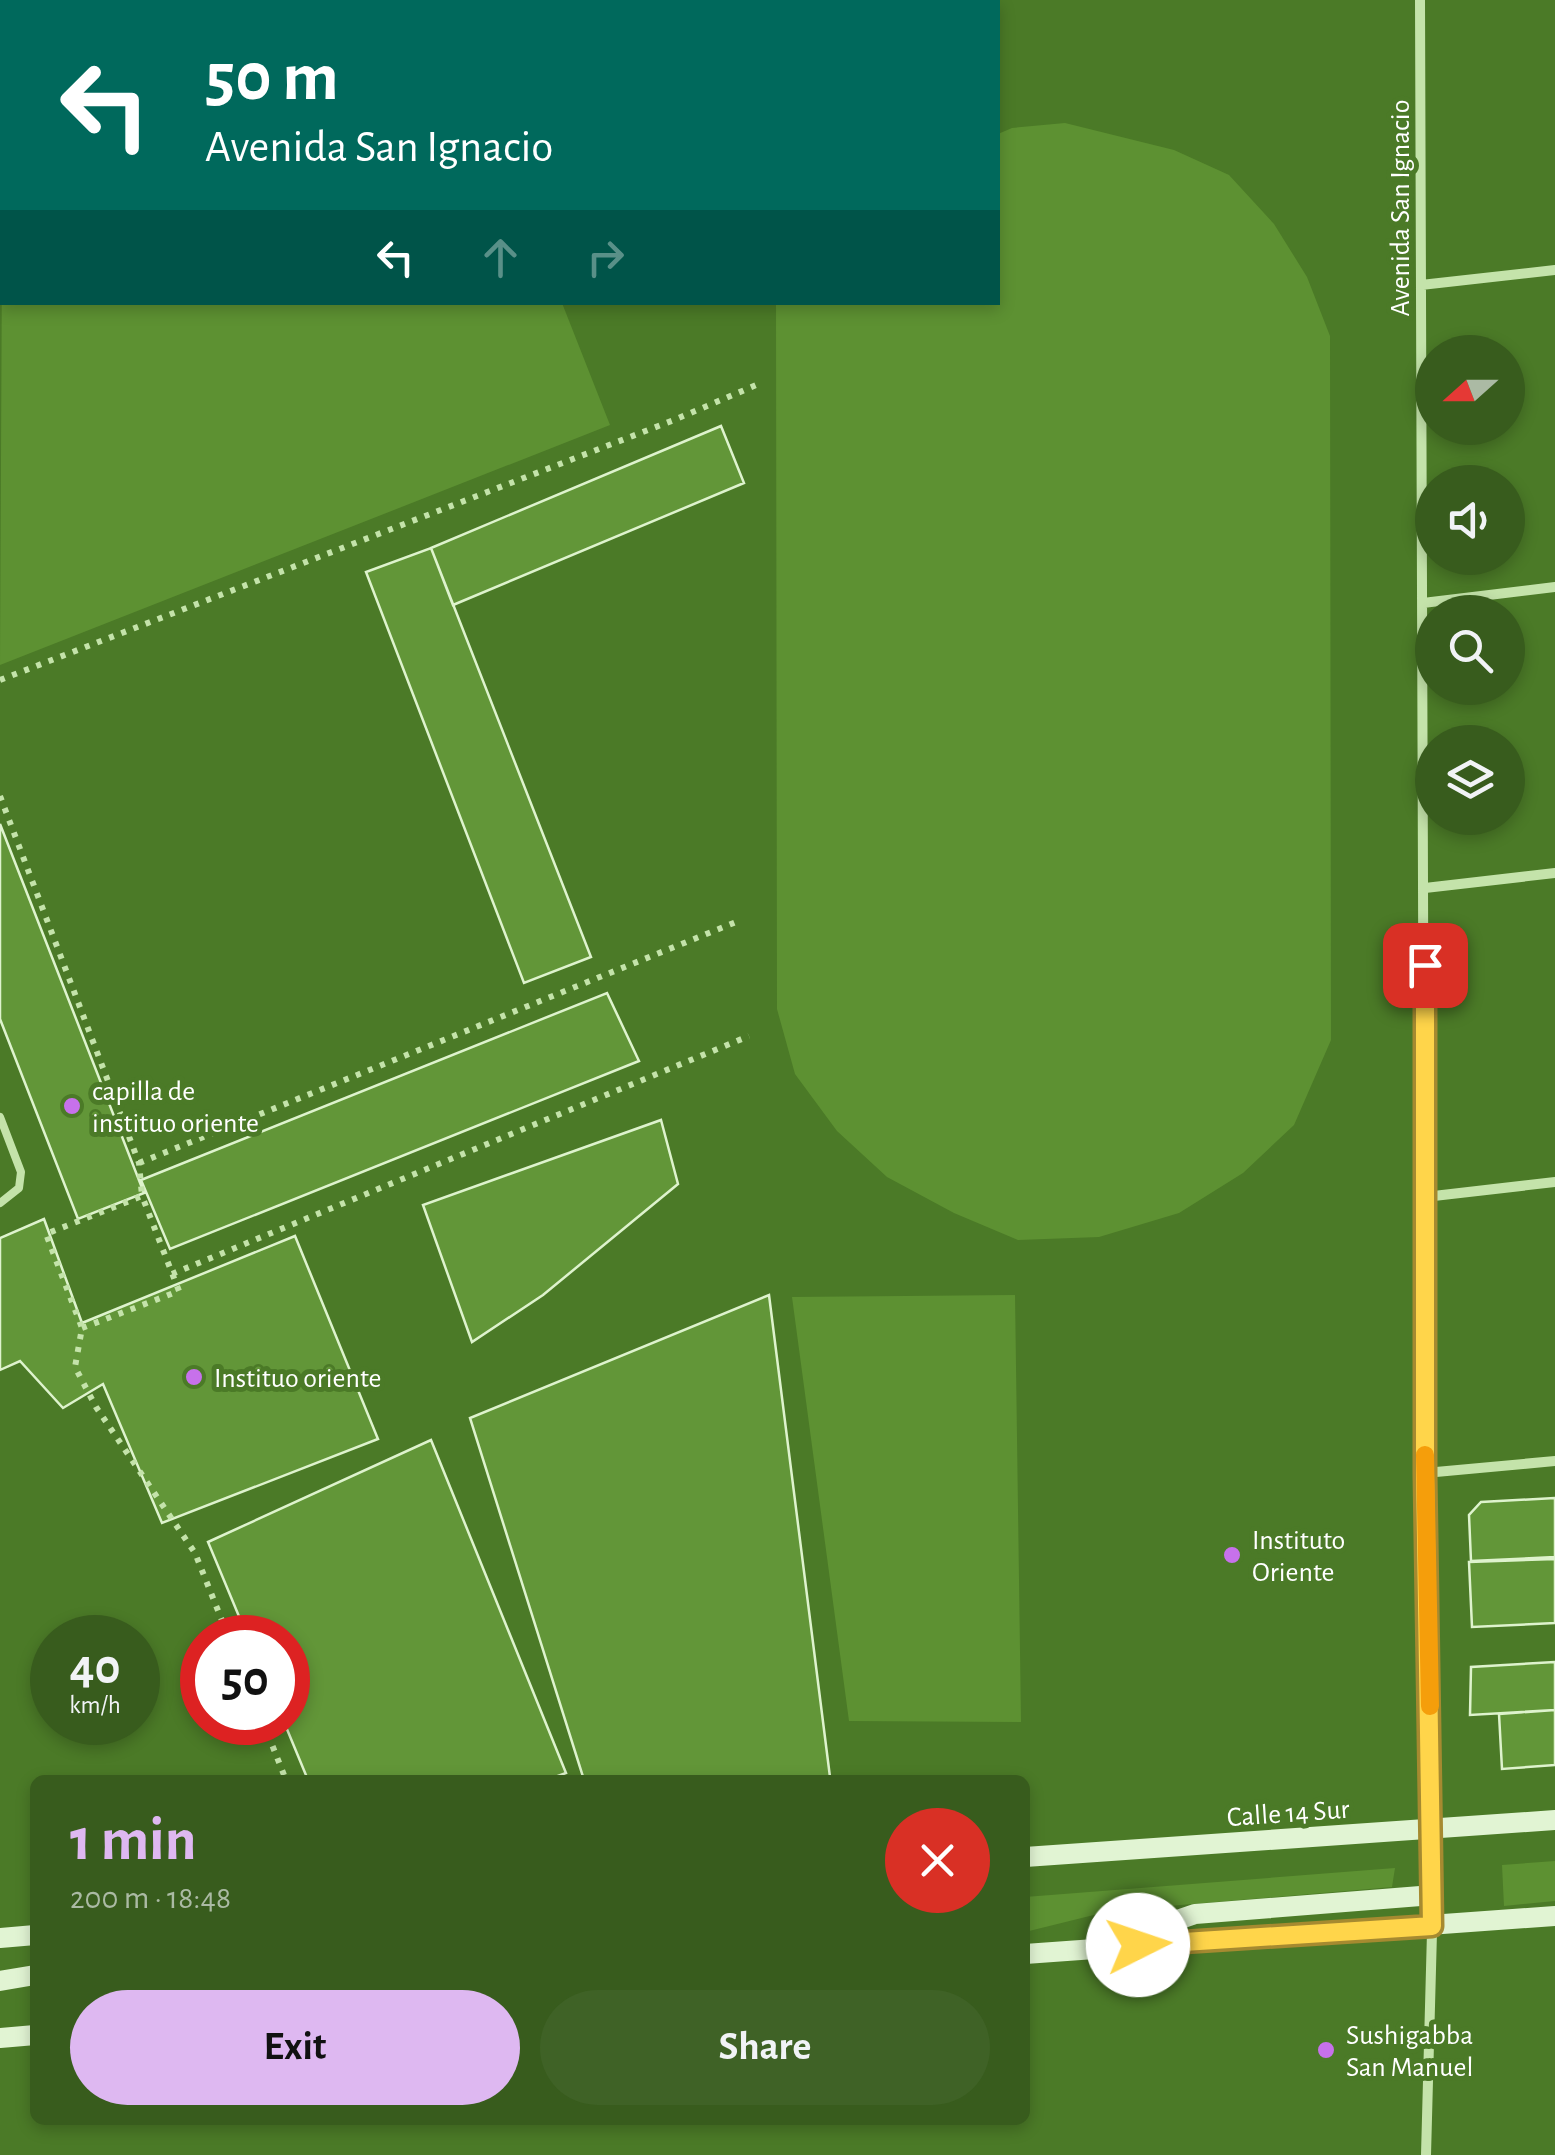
<!DOCTYPE html>
<meta charset="utf-8">
<style>
:root{--surface:#385c1d;--page:#3f6226;--text:#f1f3f6;--muted:#abbaa4;--accent:#deb8f1}
body{margin:0;font-family:"Alegreya Sans",sans-serif;background:var(--page);color:var(--text);height:100vh;display:flex;flex-direction:column;font-size:38px;white-space:nowrap}
*{box-sizing:border-box;margin:0}
p{font-size:32px;color:var(--muted)}
.icon{flex:none;width:55px;height:55px;fill:none;stroke:currentColor;stroke-width:2;stroke-linecap:round;stroke-linejoin:round}
.map{position:relative;flex:1;overflow:hidden}
.panel{position:absolute;left:30px;top:1775px;width:1000px;height:350px;display:flex;flex-direction:column;background:var(--surface);border-radius:15px;box-shadow:0 5px 15px #0003}
.panel>*{flex:none}
.top-card{position:absolute;left:0px;top:0px;width:1000px;height:305px;box-shadow:0 5px 15px #0003;background:#00695c;color:#fff;overflow:hidden}
.needle{width:65px;rotate:249deg}
.fabs{position:absolute;left:1415px;top:335px;display:grid;gap:20px}
.fabs a{display:grid;place-items:center;width:110px;height:110px;border-radius:50%;background:var(--surface);box-shadow:0 5px 15px #0003;font-size:50px}
.speed{position:absolute;left:30px;top:1615px;display:flex;gap:20px;font-size:50px;font-weight:700;text-align:center}
.speed>*{display:grid;place-content:center;width:130px;height:130px;border-radius:50%;background:var(--surface);box-shadow:0 5px 15px #0003;line-height:1}
.speed small{font-size:25px;font-weight:400}
.speed .limit{border:15px solid #d22;background:#fff;color:#111}
.pin{position:absolute;display:grid;place-items:center;width:85px;height:85px;color:#fff;margin:-42px;border-radius:20px;box-shadow:0 5px 15px #0006}
.me{position:absolute;width:110px;margin:-55px;rotate:86deg;stroke-linejoin:round;filter:drop-shadow(0 0 8px #0008)}
.turn{display:flex;align-items:center;gap:35px;height:210px;padding:0 40px;font-size:45px}
.turn .icon{width:130px;height:130px;stroke-width:2.5}
.turn b{display:block;font-size:70px;line-height:85px}
.lanes{display:flex;align-items:center;height:95px;padding:0 40px;background:#0003;justify-content:center;gap:50px;direction:ltr}
.lanes .off{opacity:.35}
.round{display:grid;place-items:center;flex:none;width:105px;height:105px;border-radius:52px;background:var(--page)}
.head{display:flex;align-items:center;justify-content:space-between;height:170px;padding:0 40px}
h1{font-size:60px;font-weight:700;line-height:75px;color:var(--accent)}
.action{display:flex;gap:20px;margin-top:auto;padding:20px 40px}
.action a{flex:1;height:115px;border-radius:60px;background:var(--accent);color:#111;font-size:40px;font-weight:700;line-height:115px;text-align:center}
.action a+a{background:var(--page);color:var(--text)}
.map>svg:first-child{display:block}
</style>
<div class="map">
<svg width="1555" height="2155" viewBox="0 0 1555 2155">
<rect width="100%" height="100%" fill="#4b7a27"/>
<path fill="#5d9132" d="M0 0H606L2 2 0 75Z
M1065 123 1174 150 1229 175 1274 224 1307 277 1330 336 1331 1040 1294 1125 1243 1173 1179 1213 1099 1237 1018 1240 954 1213 887 1177 837 1131 795 1074 777 1009 776 305 998 302V134L1012 128Z
M2 250V302L562 303 610 425 0 665Z
M1015 1295 1021 1722 849 1721 792 1297Z
M1555 1861V1901L1504 1906 1502 1865Z
M1395 1868 1392 1887 1110 1911 1025 1932V1897Z"/>
<path fill="#629638" stroke="#def3cd" stroke-width="2.5" d="M721 426 744 483 453 605 431 548Z
M431 548 591 957 524 983 366 572Z
M0 824 144 1193 78 1219 0 1019Z
M607 993 639 1061 170 1249 141 1180Z
M661 1120 678 1184 543 1295 472 1342 423 1205Z
M44 1219 82 1323 295 1236 378 1439 162 1523 103 1384 63 1408 20 1361 0 1370V1238Z
M769 1295 830 1777 808 1780H584L470 1418Z
M431 1440 566 1773 547 1780H308L284 1722H288V1638H248L208 1542Z
M1555 1498V1557L1471 1561 1469 1515 1481 1502Z
M1555 1559V1623L1472 1627 1469 1562Z
M1555 1662V1710L1470 1715 1471 1667Z
M1555 1710V1765L1502 1769 1499 1714Z"/>
<g fill="none" stroke-linecap="round" stroke-linejoin="round">
<path stroke="#c4e3aa" stroke-width="6" stroke-dasharray="5 8" stroke-linecap="butt" d="M0 680 674 420 761 383
M0 796 139 1163 142 1196
M139 1163 741 920
M172 1274 749 1036
M82 1328 179 1291 142 1196 46 1234 82 1328 75 1367 96 1407 195 1553 229 1638
M263 1722 286 1780"/>
<path stroke="#c4e3aa" stroke-width="8" d="M0 1117 21 1172 19 1188 0 1203"/>
<path stroke="#c4e3aa" stroke-width="10" d="M1420 0 1425 1473 1433 1895 1426 2155
M1421 285 1555 270
M1423 603 1555 587
M1425 888 1555 873
M1425 1197 1555 1182
M1425 1473 1555 1461"/>
<path stroke="#e1f4d3" stroke-width="20" d="M563 2 583 0
M0 75 2 74
M1025 1857 1555 1820
M0 1938 35 1935
M1116 1941 1195 1914 1433 1895
M1025 1954 1555 1916
M0 1981 35 1975
M0 2038 35 2035"/>
</g>
<g fill="none" stroke-linecap="round" stroke-linejoin="round">
<defs>
<path id="route" d="M1138 1945 1432 1926 1425 1474V965"/>
</defs>
<use href="#route" stroke="#a68a30" stroke-width="25"/>
<use href="#route" stroke="#ffd54a" stroke-width="18"/>
<path stroke="#f59e0b" stroke-width="18" d="M1425 1455 1430 1706"/>
</g>
<g fill="#c771eb" stroke="#4b7a27" stroke-width="4">
<circle cx="72" cy="1106" r="10"/>
<circle cx="194" cy="1377" r="10"/>
<circle cx="1232" cy="1555" r="10"/>
<circle cx="1326" cy="2050" r="10"/>
</g>
<g text-anchor="middle" stroke-width="10" stroke-linejoin="round" paint-order="stroke">
<g font-size="28" fill="#fff" stroke="#4b7a27">
<text transform="translate(1399 208) rotate(-90)" y="10">Avenida San Ignacio</text>
<text transform="translate(1288 1812) rotate(-4)" y="10">Calle 14 Sur</text>
</g>
<g font-size="28" fill="#fff" stroke="#4b7a27" text-anchor="start">
<text x="92" y="1100">capilla de<tspan x="92" dy="32">instituo oriente</tspan></text>
<text x="214" y="1387">Instituo oriente</text>
<text x="1252" y="1549">Instituto<tspan x="1252" dy="32">Oriente</tspan></text>
<text x="1346" y="2044">Sushigabba<tspan x="1346" dy="32">San Manuel</tspan></text>
</g>
</g>
</svg>
<div class="fabs">
<a><svg class="needle" viewBox="-14 -14 28 28"><path d="M0-13l5 13h-10z" fill="#e53935"/><path d="M0 13l5-13h-10z" fill="#abbaa4"/></svg></a>
<a><svg class="icon" aria-label="sound" viewBox="0 0 24 24"><path d="M4 9h4l5-4v14l-5-4H4zM17 9q2 3 0 6"/></svg></a>
<a><svg class="icon" aria-label="search" viewBox="0 0 24 24"><circle cx="10" cy="10" r="6"/><path d="M15 15l6 6"/></svg></a>
<a><svg class="icon" aria-label="layers" viewBox="0 0 24 24"><path d="M12 4l9 5-9 5-9-5zM3 14l9 5 9-5"/></svg></a>
</div>
<div class="speed"><div>40<small>km/h</small></div><div class="limit">50</div></div>
<div class="pin" style="left:1425px;top:965px;background:#d93025"><svg class="icon" aria-label="arrive" viewBox="0 0 24 24"><path d="M6 21V4h12l-3 4 3 4H6"/></svg></div>
<svg class="me" style="left:1138px;top:1945px" viewBox="-20 -20 40 40"><circle r="19" fill="#fff"/><path d="M0-13L10 11 0 6-10 11z" fill="#ffd54a"/></svg>
<div class="top-card">
<div class="turn"><svg class="icon" aria-label="left" viewBox="0 0 24 24"><path d="M17 20v-9H6M10 6l-5 5 5 5"/></svg><div><b>50 m</b>Avenida San Ignacio</div></div>
<div class="lanes"><svg class="icon" aria-label="left" viewBox="0 0 24 24"><path d="M17 20v-9H6M10 6l-5 5 5 5"/></svg><svg class="icon off" aria-label="ahead" viewBox="0 0 24 24"><path d="M12 20V5M6 11l6-6 6 6"/></svg><svg class="icon off" aria-label="right" viewBox="0 0 24 24"><path d="M7 20v-9h11M14 6l5 5-5 5"/></svg></div>
</div>
<section class="panel">
<div class="head"><div><h1>1 min</h1><p>200 m · 18:48</p></div><a class="round" style="background:#d93025;color:#fff"><svg class="icon" aria-label="close" viewBox="0 0 24 24"><path d="M6 6l12 12M18 6L6 18"/></svg></a></div>
<div class="action"><a>Exit</a><a>Share</a></div>
</section>
</div>
